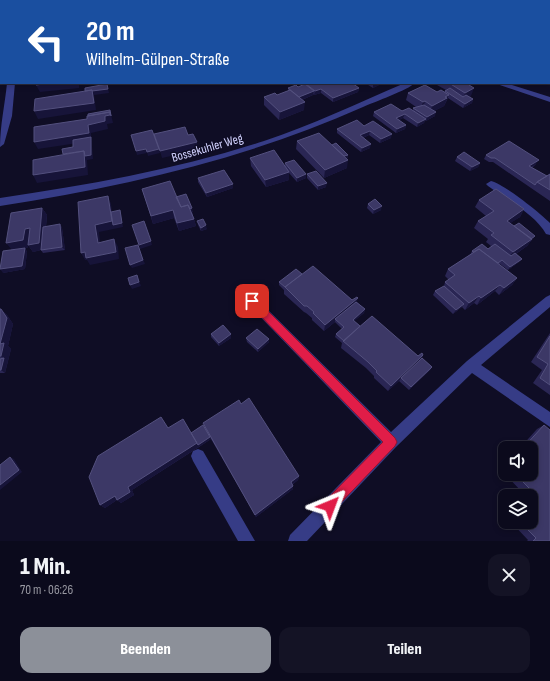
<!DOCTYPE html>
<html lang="de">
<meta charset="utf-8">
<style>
:root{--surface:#0b0a1c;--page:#141325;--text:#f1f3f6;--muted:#9a9aa3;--line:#2b2b3b;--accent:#8c9099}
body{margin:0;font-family:"Sofia Sans Condensed",sans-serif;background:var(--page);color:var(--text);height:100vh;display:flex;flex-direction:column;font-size:15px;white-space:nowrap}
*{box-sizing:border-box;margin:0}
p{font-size:13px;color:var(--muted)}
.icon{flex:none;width:22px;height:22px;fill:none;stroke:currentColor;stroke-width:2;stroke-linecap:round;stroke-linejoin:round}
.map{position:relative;height:541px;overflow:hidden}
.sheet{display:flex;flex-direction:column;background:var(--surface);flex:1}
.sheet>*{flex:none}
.banner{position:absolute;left:0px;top:0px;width:550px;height:84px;box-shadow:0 2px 6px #0003,0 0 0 1px var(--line);background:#1a4fa0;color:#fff;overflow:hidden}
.fabs{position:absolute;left:498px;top:441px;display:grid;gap:8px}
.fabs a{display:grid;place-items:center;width:40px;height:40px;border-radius:8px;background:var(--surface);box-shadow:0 2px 6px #0003,0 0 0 1px var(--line);font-size:20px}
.pin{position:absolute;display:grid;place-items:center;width:34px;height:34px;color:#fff;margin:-17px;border-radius:8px;box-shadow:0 2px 6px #0006}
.me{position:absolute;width:44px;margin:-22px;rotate:44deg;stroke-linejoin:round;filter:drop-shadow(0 0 3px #0008)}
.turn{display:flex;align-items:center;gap:14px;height:84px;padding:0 20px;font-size:18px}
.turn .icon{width:52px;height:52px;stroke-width:2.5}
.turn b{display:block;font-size:28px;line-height:34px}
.round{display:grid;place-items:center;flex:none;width:42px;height:42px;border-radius:12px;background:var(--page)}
.summary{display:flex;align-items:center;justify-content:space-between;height:68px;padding:0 20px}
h1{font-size:24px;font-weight:800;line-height:30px}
.button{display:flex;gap:8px;margin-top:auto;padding:8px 20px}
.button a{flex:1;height:46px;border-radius:12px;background:var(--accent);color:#fff;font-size:16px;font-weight:800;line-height:46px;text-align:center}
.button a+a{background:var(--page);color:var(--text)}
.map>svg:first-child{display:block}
</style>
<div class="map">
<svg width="550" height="541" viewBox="0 0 550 541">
<rect width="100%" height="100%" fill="#0f0d25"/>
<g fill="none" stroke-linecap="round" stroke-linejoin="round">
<path fill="#363c86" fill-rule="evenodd" d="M9 0H15V1H9Z
M280 0H287L288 1H281Z
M523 0H530L531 1H524Z
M549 36H550L549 41Z
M7 83H15L12 116 4 144 0 147C0 125 5 104 7 83Z
M405 83H415C408 90 374 102 363 107 247 159 125 186 0 206V198C89 185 178 169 264 141 312 125 358 103 405 83Z
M494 83H506L550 97V102Z
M491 181C504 184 540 213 550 223V235L546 234C536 215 506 199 488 186L486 184Z
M550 295V307L481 365 550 412V427L472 373 396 447 307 541H288L290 535 381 442 248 304 246 301 248 298 252 296 256 298 391 432 467 361 546 297Z
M198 449 203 451 255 541H238L193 461 191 456 193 451Z"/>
</g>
<path fill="#2a2654" d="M243 0H259V1H244Z
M307 0H335V1H309Z
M482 0H517L516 1H484Z
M365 83H379V85L373 88Z
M438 83H471V96L469 97 473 99 472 103 463 108 448 98 444 106 434 111 435 116 426 121 425 120 424 123 417 127 403 118 399 120 406 125 405 129 396 133 373 116 374 112 413 110V108L416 107 406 100 408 93 444 92 446 90 437 85Z
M306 84H317L359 88 358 92 333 102 321 93 314 95 313 94V95L302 100 304 110 279 120 264 105V97L277 95 288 91V88L298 87 306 85Z
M364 126 391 138 380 143 369 135 363 138 370 148 361 152 337 133V129Z
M297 141 332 145 348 155 347 159V168L324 178 296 149Z
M486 155 536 164 532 168 547 176 550 174V201L493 162H489L484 159Z
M457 157 480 163 478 167 470 171 455 161Z
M250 158 285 165V163L306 174V178L297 182 289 173V180L266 187 251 166Z
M307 174 326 187 318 190 307 178Z
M198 178 233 188 207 197 198 182Z
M142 189 176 197 193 212H192L196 226 179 231 174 218 153 224Z
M479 200 524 209 520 217 510 223 514 226 535 236 527 246 516 254 522 259 519 262 508 270 500 264H499L517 278 512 285 499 295 495 291 477 305 474 303 465 310 462 307 453 314 433 295 435 291 444 286 445 282 449 280 445 276 448 269 470 255 472 251 488 249 491 246 486 242 488 239 474 228 478 221 486 216 475 207Z
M368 204 381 210 373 214 367 208Z
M42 208 47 215 46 227 60 224 62 228 65 250 43 253 41 250 33 252 28 245V248H25L27 252 25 269 3 273 11 250Z
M197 221 207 229 201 231 198 225Z
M302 274 357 302 365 309 364 313 354 321 360 326 418 356 423 355 422 358 432 367 430 370 409 390 399 381 388 391 374 378V376L366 368 341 348 342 343 335 337 336 334 342 329 335 322 324 331 312 320V318L306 313 304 312 284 294V290L279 285V282Z
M0 309 7 315 13 324 8 346 11 349 5 373H0Z
M550 333V395L533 383 542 370 531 362Z
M211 334 231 338 219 346 211 337Z
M246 338 269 339V342L258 352 247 342Z
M241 404 299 476 298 480 292 485 293 486V489L256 517 211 439 199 447 132 490 134 495 121 503 117 500 105 508 100 505 168 428 192 434Z
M544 425 550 541H527L528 540 511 522H531V496H521L523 493 500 469 505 464V474H531V448H520L537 429Z"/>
<path fill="#171439" d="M66 0H80V1H58Z
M51 83H79V88L40 92 36 85Z
M375 83H379V85L373 88V84Z
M107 84 109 93 94 95 96 110 38 119 34 111Z
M472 84 470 90 474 88 471 96 462 101 465 93 469 85Z
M359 88 358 92 333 102V98Z
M321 89V93L314 95 315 91Z
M314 91 313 95 299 101V97Z
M449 95 444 106 430 113 432 106 445 97Z
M473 99 472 103 463 108 465 104Z
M425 101 423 109 420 110 423 102Z
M305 102 304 110 279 120 280 112Z
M110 110 111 114 113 123 107 124 108 129 91 133 93 159 87 160 88 175 37 183 33 175 84 151 91 141 38 149 34 142 88 125Z
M436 112 435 116 426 121 427 117Z
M405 114 403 118 395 122 396 118Z
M426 119 424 123 417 127 418 123Z
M406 125 405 129 396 133 397 129Z
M370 131 369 135 360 139V135Z
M392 134 391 138 380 143 381 139Z
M197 142 198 150 162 158 160 151Z
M371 144 370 148 361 152 362 148Z
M146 149 147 153 137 155 136 151Z
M159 149 160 153 148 156 147 152Z
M348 155 347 159 340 162 341 158Z
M348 160 347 168 324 178 325 170Z
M539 160 536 164 527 170 529 166Z
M480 163 478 167 470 171 472 167Z
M289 172V180L266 187 265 180Z
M306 174V178L297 182V178Z
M327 183 326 187 318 190V186Z
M233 184V188L207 197 206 193Z
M108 196 111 204 114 225 120 210 121 214 123 227 99 232 101 250 98 243 95 225Z
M382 206 381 210 373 214 374 210Z
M42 208 47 215 43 250V249L41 250 33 252 28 245V248H25L27 252 25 269 3 273 0 269 12 250 6 243 25 229 30 228Z
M192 208 193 212 183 215 182 211Z
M524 209 520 217 503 228 507 221Z
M173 210 174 218 153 224 151 216Z
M194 219 196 226 179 231 177 223Z
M60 224 62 228 65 250 62 247Z
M206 225 207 229 201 231V228Z
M535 236 527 246 508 259 513 252Z
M114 239 118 247 119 259 90 265 87 260H85L81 253Z
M151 241 152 245 140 249 139 245Z
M138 245 145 264 132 268 130 265Z
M522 259 519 262 508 270 510 267Z
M137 275 141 286 132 289 130 285Z
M517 278 512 285 499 295 504 288Z
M500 285 495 291 477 305 481 298Z
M479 296 474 303 465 310 469 303Z
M358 298 356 305 335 319V322L324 331 325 325Z
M464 304 462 307 453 314 456 310Z
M1 309 7 315 13 324 8 346 11 349 5 373 1 370 4 358 1 356Z
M365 309 364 313 352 323 353 320Z
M231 334V338L219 346V343Z
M269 339V342L258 352V349Z
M423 355 420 361 401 378 399 381 388 391 391 386Z
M432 367 430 370 409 390 411 387Z
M210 437 211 439 132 490 134 495 121 503 117 500 105 508 100 505 197 443Z
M10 457 14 459 22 472 0 490V485Z
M299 476 298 480 290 486 291 482Z
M293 486V489L256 517 255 515Z"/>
<path fill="#3c3866" stroke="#53507e" d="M31 0H66L58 1H31Z
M248 0H257L254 1H250Z
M320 0H331L329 1H322Z
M340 0H354L352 1H339Z
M354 0H370L372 1H352Z
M499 0H513L510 1H501Z
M36 83H51L36 85Z
M72 83H77L78 84H72Z
M307 83H316L317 84 319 83H352L359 88 333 98 321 89 315 91 306 84Z
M449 83H471L472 84 469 85 474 88 465 93Z
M107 84 108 89 92 91V90L85 91V88Z
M305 84 314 91 299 97 288 88 296 85 298 87Z
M425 85 437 92 441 90 449 95 445 97 447 98 432 106 425 101 423 102 408 93Z
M450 88 463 97 466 95 473 99 465 104 445 91Z
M92 90 94 103 34 111 35 99Z
M290 90 305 102 280 112 264 97 275 93 277 95Z
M391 104 402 111 409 108 426 119 418 123 405 114 396 118 406 125 397 129 374 112Z
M424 105 436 112 427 117 413 108Z
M110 110 111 116 110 112 88 116V114Z
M110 112V115L105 116V121L88 125 89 133 34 142V127L87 119V116Z
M357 120 364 126 373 121 392 134 381 139 370 131 360 135 371 144 362 148 337 129Z
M185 127 188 135 193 134 197 142 160 151 154 134Z
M152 130 159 149 147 152 146 149 136 151 131 135Z
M319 133 348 160 325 170 297 141Z
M91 137V155L85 156 84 151 63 154 62 149 73 147V140Z
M509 141 539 160 529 166 547 176 537 182 535 185 495 158H491L486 155Z
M336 143 348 155 344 156 332 145Z
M274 150 289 172 265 180 250 158Z
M84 151 85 167 33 175V160Z
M464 152 480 163 472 167 457 157Z
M294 160 306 174 297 178 285 163Z
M224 170 233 184 206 193 198 178Z
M316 171 327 183 318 186 307 174Z
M550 174V190L537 182Z
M170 181 181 207 188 205 194 219 177 223 173 210 151 216 142 189Z
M496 189 524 209 507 221 532 239 513 252 491 235 494 233 478 221 494 211 479 200Z
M186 194 192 208 190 209 188 205 181 207 176 197Z
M108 196 112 221 95 225 98 243 114 239 116 252 86 258 85 252 81 253 78 202Z
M375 199 382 206 374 210 368 204Z
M42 208 39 243 28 245 30 228 25 229 23 240 6 243 11 213Z
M120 210 122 223 113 225 111 212Z
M203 219 206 225 201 228 197 221Z
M144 221 151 241 139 245 132 225Z
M519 223 535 236 531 239 514 226Z
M60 224 62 247 41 250 43 227Z
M482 244 488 249 495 244 511 256 515 253 522 259 510 267 502 260 498 263 479 249 473 252 472 251Z
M138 245 143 260 130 265 125 248Z
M25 248 22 266 0 269 3 251Z
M479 249 517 278 504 288 500 285 481 298 479 296 469 303 445 282 455 275 448 269Z
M313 266 352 300 357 297 358 298 325 325 313 313 314 312 307 306H304L285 287Z
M296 269 302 274 285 287 279 282Z
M137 275 139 282 130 285 128 278Z
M444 286 464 304 456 310 435 291Z
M356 302 365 309 353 320 360 326 344 341 336 334 344 327 335 319Z
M0 309H1L7 318 0 344 4 343 1 356H0Z
M372 316 418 356 422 353 423 355 391 386 376 372 377 371 368 362 343 341Z
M223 325 231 334 219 343 211 334Z
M257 329 269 339 258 349 246 338Z
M550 336V385L540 378 548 364 537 357Z
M4 358 1 370H0V359Z
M422 358 432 367 411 387 401 378Z
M249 398 299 476 291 482 293 486 255 515 203 423 239 400 241 404Z
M161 417 168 428 183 419 197 443 128 487 130 492 117 500 115 496 100 505 89 477 98 456Z
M203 425 210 437 198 445 191 433Z
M544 425 550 430V541H533L536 538 520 522H531V496H525L531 490 515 474H531V448H523Z
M10 457 19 470 0 485V465Z"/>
<path fill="#e11d48" stroke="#92132f" d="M252 297 255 298 395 438 397 442 395 446 334 510 330 512 325 510 323 506 325 501 383 442 249 304 247 301 249 298Z"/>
<g text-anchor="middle" stroke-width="3" stroke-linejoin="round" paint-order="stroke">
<g font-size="13" fill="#d2d2ff" stroke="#0f0d25">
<text transform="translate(207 147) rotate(-16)" y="5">Bossekuhler Weg</text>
</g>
</g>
</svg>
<div class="fabs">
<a><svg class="icon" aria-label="sound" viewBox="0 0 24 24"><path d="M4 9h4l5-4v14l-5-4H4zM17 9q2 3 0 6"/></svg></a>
<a><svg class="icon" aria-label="layers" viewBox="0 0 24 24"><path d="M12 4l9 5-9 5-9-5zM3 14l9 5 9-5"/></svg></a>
</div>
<div class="pin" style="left:252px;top:301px;background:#d93025"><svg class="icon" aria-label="arrive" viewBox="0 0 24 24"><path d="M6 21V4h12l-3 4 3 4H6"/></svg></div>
<svg class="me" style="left:330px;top:506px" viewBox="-20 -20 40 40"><path d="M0-17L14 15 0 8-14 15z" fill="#e11d48" stroke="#fff" stroke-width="4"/></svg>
<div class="banner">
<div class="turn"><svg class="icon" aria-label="left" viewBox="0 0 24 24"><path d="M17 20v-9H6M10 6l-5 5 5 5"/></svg><div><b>20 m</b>Wilhelm-Gülpen-Straße</div></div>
</div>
</div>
<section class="sheet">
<div class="summary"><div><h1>1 Min.</h1><p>70 m · 06:26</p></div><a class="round"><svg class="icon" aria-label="close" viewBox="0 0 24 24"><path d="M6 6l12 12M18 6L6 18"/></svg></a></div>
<div class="button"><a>Beenden</a><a>Teilen</a></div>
</section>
